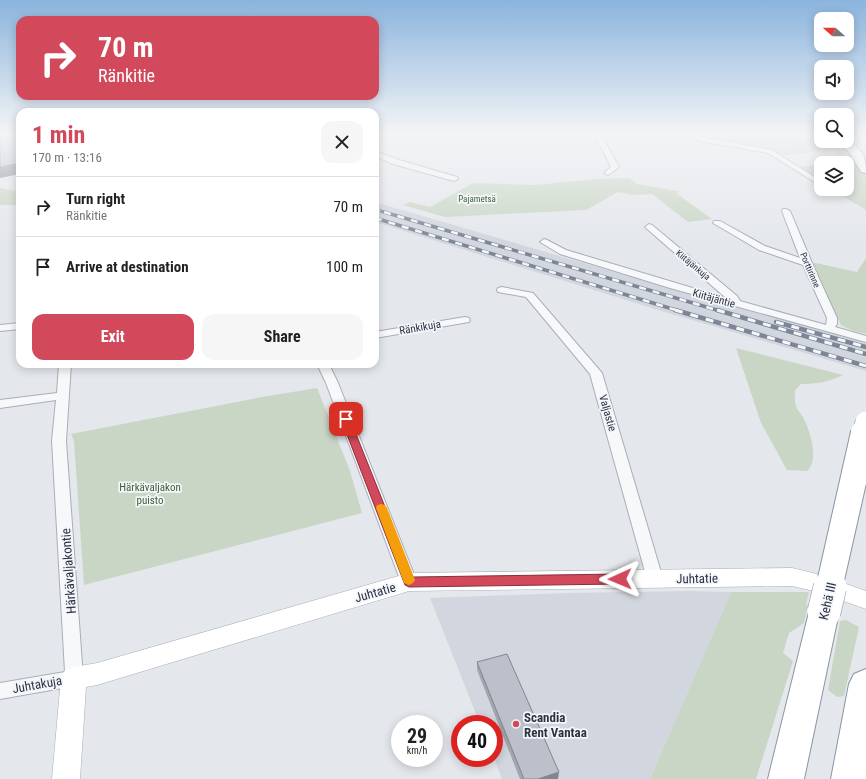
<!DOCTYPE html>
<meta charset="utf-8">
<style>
:root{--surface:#fff;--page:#f6f6f6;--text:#222;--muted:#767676;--line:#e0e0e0;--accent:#d1495b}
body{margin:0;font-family:"Roboto Condensed",sans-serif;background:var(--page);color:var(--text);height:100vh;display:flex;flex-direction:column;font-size:15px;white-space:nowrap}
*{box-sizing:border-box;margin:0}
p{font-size:13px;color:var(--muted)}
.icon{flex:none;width:22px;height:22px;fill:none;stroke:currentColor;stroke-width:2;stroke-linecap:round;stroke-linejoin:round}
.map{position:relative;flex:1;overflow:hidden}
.details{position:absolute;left:16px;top:108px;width:363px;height:260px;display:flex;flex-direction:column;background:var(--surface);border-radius:12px;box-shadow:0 2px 10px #0003}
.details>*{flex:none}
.banner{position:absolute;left:16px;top:16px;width:363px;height:84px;border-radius:12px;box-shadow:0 2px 10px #0003;background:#d1495b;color:#fff;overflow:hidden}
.needle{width:26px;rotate:291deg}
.fabs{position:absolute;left:814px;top:12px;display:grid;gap:8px}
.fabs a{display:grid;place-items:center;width:40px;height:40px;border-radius:8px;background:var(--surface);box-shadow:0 2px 10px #0003;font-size:20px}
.speed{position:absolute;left:391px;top:715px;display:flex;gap:8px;font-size:20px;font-weight:700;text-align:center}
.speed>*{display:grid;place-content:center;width:52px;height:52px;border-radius:50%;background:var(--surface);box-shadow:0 2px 10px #0003;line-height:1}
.speed small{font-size:10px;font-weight:400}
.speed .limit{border:6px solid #d22;background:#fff;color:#111}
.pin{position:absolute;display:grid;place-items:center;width:34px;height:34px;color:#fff;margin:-17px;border-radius:8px;box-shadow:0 2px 6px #0006}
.me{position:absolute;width:44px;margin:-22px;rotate:269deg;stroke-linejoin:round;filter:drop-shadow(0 0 3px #0008)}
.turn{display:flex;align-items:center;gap:14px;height:84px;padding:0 16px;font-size:18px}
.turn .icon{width:52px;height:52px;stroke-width:2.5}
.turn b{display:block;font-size:28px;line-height:34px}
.round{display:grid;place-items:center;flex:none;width:42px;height:42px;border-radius:12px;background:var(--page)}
.overview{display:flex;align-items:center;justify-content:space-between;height:68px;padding:0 16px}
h1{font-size:24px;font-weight:700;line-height:30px;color:var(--accent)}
.cta{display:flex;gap:8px;margin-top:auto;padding:8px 16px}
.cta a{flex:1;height:46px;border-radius:12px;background:var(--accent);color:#fff;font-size:16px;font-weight:700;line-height:46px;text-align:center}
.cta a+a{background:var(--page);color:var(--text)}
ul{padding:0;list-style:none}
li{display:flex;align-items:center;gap:12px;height:60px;padding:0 16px;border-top:1px solid var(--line)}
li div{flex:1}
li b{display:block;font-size:15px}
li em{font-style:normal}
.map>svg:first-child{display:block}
</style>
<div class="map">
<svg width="866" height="779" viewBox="0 0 866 779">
<rect width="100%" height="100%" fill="#e4e7ec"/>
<path fill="#d2d6de" d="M693 133H814L821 136V141H831L838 146 775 152 767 148 703 137Z
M375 202 689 294 866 343V371L658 310 375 222Z
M688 591 731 592 650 779H502L494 758V724H480L430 598 569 593Z"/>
<path fill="#c9d6c5" d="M830 141H837L850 150 866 176V210L831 189H847V163H833L838 162 839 159 835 150 785 155 775 152 838 146Z
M821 165V181L799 167Z
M629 178 637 184 682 192 676 193 712 219 688 222 652 194 632 195 618 192 586 210 445 217 403 205 410 202 430 207 473 183 535 185 597 179Z
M0 188 14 191 20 188V205H0Z
M866 258V334L853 331 841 325 811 262 857 272Z
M736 348 843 375C829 382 816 384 801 384L795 390C795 396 794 403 797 409 799 412 801 414 803 417 810 431 820 459 807 471L787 470 761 423Z
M317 388 350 471 362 513 84 585 74 441 71 434 262 397Z
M731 592H809L806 604 808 605 804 623 789 633 783 653 793 661 756 779H650Z
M846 620 859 627 844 696 837 697 828 690 840 621Z"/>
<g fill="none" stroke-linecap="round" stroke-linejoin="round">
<defs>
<path id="street" d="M594 133H600L619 167 608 175 604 173 611 167Z
M684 133H693L701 137 772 150 821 181V186L768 153 699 141Z
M375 151 399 160 457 177 458 179 454 181 393 164 375 156Z
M783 209H786L790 211 812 263 837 318V324L835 327 866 336V342L670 288 560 254 540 242 544 239 547 240 566 250 726 298 645 227 649 224 652 225 737 296 740 301 826 325 827 318 803 265 759 250 713 223 714 221H720L765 246 800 258 782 211Z
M502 287 533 293 602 373 663 579 661 583 655 585 649 583 647 579 590 374 526 297 498 292 497 290 498 288Z
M465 317 469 318 470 320 469 322 375 338V332Z
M20 323V329L0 331V325Z
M59 364H71L66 441 83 678 80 684 74 686 0 699V683L65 672 52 441 56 400 0 408V400L57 393Z
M317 364H329L338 383 417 582 415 586 409 588 403 586 401 582 326 383Z"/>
<path id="secondary" d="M792 568 821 575 866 591V609L818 592 792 586 409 591 97 685 86 687 80 779H52L61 678 65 670 74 667 97 663 409 573Z"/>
<path id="primary" d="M847 133 852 134 853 136 852 138 847 139Z"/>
<path id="highway" d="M847 139C862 150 866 154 866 173L861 172 849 152 836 141H847Z
M824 600 835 603 839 612 804 779H768L809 612 813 603Z
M866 669V779H831L849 684 854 674Z"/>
</defs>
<use href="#street" stroke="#a9aeb7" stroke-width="2"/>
<use href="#secondary" stroke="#a9aeb7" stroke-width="1"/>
<use href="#primary" stroke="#a3abb8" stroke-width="1"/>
<use href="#highway" stroke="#8b94a3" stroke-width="2"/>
<use href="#street" fill="#f7f8fa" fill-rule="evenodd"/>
<use href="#secondary" fill="#fff" fill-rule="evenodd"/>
<use href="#primary" fill="#fff" fill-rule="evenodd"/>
<use href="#highway" fill="#fff" fill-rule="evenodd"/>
<defs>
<path id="rail-far2" d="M375 209 387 213"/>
<path id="rail-far1" d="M384 212 720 311
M375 218 679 311"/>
<path id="rail" d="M675 310 866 366
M717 310 866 354
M776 322 866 347"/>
</defs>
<use href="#rail-far2" stroke="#7d8696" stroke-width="3"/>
<use href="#rail-far1" stroke="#7d8696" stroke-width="3.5"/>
<use href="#rail" stroke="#7d8696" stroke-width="4.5"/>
<use href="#rail-far2" stroke="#f4f6f9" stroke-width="2" stroke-dasharray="5.5" stroke-linecap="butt"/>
<use href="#rail-far1" stroke="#f4f6f9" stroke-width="2.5" stroke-dasharray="7" stroke-linecap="butt"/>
<use href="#rail" stroke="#f4f6f9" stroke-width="3" stroke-dasharray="8" stroke-linecap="butt"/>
<defs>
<path id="highway-bridge-far2" d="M863 434 866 422"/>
<path id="highway-bridge-far1" d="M829 588 864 433"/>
<path id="highway-bridge" d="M824 612 830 587"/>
</defs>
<use href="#highway-bridge-far2" stroke="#8b94a3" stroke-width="22" stroke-linecap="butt"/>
<use href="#highway-bridge-far1" stroke="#8b94a3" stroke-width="28" stroke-linecap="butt"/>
<use href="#highway-bridge" stroke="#8b94a3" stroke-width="34" stroke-linecap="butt"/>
<use href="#highway-bridge-far2" stroke="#fff" stroke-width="21"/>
<use href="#highway-bridge-far1" stroke="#fff" stroke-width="26"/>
<use href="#highway-bridge" stroke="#fff" stroke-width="33"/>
</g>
<path fill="#a1a5ae" d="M477 662 558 779H520L477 670Z"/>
<path fill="#83868d" d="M18 157H20V174L0 178V167Z
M559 772 558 779H538Z"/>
<path fill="#bbc0ca" stroke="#83868d" d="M0 133H20V157H18L20 161V163L0 167Z
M507 654 559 772 538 779H524L477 662Z"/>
<linearGradient id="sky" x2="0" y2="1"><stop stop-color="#8bb4dd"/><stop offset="0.55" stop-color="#f3f4f6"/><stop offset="1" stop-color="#f3f4f6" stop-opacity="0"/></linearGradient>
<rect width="866" height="242" fill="url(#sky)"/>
<path fill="#d1495b" stroke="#882f3b" d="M346 416 350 419 413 577 620 574 624 576 626 579 624 582 620 584 409 587 405 585 341 419Z"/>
<path fill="#f59e0b" d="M381 504 385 505 387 508 415 580 413 583 409 585 404 583 403 580 376 508 377 505Z"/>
<circle fill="#d1495b" stroke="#f4f6f9" stroke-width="1.5" cx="516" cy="724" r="4"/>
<g text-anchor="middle" stroke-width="3.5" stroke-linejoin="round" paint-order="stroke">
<g font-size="9" fill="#3f6138" stroke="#f4f6f9">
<text x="477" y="202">Pajametsä</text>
</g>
<g font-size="9" fill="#2b3445" stroke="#f4f6f9">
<text transform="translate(693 265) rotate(40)" y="3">Kiitäjänkuja</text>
<text transform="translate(810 270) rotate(67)" y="3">Porttirinne</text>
</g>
<g font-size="11" fill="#2b3445" stroke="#f4f6f9">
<text transform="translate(714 298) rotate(16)" y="4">Kiitäjäntie</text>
<text transform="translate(420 327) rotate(-10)" y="4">Ränkikuja</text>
<text transform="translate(608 413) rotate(74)" y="4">Valjastie</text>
</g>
<g font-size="11" fill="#3f6138" stroke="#f4f6f9">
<text x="150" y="491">Härkävaljakon<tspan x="150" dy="13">puisto</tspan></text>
</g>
<g font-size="13" fill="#2b3445" stroke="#f4f6f9">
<text transform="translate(68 571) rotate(-94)" y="5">Härkävaljakontie</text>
<text transform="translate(697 578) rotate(-1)" y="5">Juhtatie</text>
<text transform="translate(375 592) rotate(-16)" y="5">Juhtatie</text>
<text transform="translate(827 601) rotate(-77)" y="5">Kehä III</text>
<text transform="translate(37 684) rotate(-10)" y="5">Juhtakuja</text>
</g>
<g font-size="13" font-weight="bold" fill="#2b3445" stroke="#f4f6f9" text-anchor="start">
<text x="524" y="722">Scandia<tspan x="524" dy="15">Rent Vantaa</tspan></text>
</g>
</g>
</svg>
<div class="fabs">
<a><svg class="needle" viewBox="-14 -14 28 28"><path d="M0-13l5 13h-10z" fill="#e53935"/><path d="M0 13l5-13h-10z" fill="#767676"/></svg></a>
<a><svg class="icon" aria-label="sound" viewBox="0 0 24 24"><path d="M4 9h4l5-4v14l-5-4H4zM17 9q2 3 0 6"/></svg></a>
<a><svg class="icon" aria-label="search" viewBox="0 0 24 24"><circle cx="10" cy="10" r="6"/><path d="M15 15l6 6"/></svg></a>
<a><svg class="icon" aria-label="layers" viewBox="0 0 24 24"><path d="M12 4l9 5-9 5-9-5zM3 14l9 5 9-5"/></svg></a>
</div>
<div class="speed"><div>29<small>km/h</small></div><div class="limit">40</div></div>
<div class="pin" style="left:346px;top:419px;background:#d93025"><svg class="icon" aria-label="arrive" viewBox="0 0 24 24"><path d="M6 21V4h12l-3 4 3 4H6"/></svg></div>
<svg class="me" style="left:620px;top:579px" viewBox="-20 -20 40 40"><path d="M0-17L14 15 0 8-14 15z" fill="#d1495b" stroke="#fff" stroke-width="4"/></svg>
<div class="banner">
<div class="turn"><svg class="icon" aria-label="right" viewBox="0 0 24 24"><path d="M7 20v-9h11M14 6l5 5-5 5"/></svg><div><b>70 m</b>Ränkitie</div></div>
</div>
<section class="details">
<div class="overview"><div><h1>1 min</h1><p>170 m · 13:16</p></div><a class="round"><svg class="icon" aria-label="close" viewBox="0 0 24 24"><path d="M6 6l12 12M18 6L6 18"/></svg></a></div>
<ul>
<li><svg class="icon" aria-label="right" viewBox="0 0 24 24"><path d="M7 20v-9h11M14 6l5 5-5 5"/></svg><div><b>Turn right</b><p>Ränkitie</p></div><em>70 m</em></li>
<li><svg class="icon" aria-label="arrive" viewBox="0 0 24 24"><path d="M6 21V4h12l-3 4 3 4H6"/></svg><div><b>Arrive at destination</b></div><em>100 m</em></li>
</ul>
<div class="cta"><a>Exit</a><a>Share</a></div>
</section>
</div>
